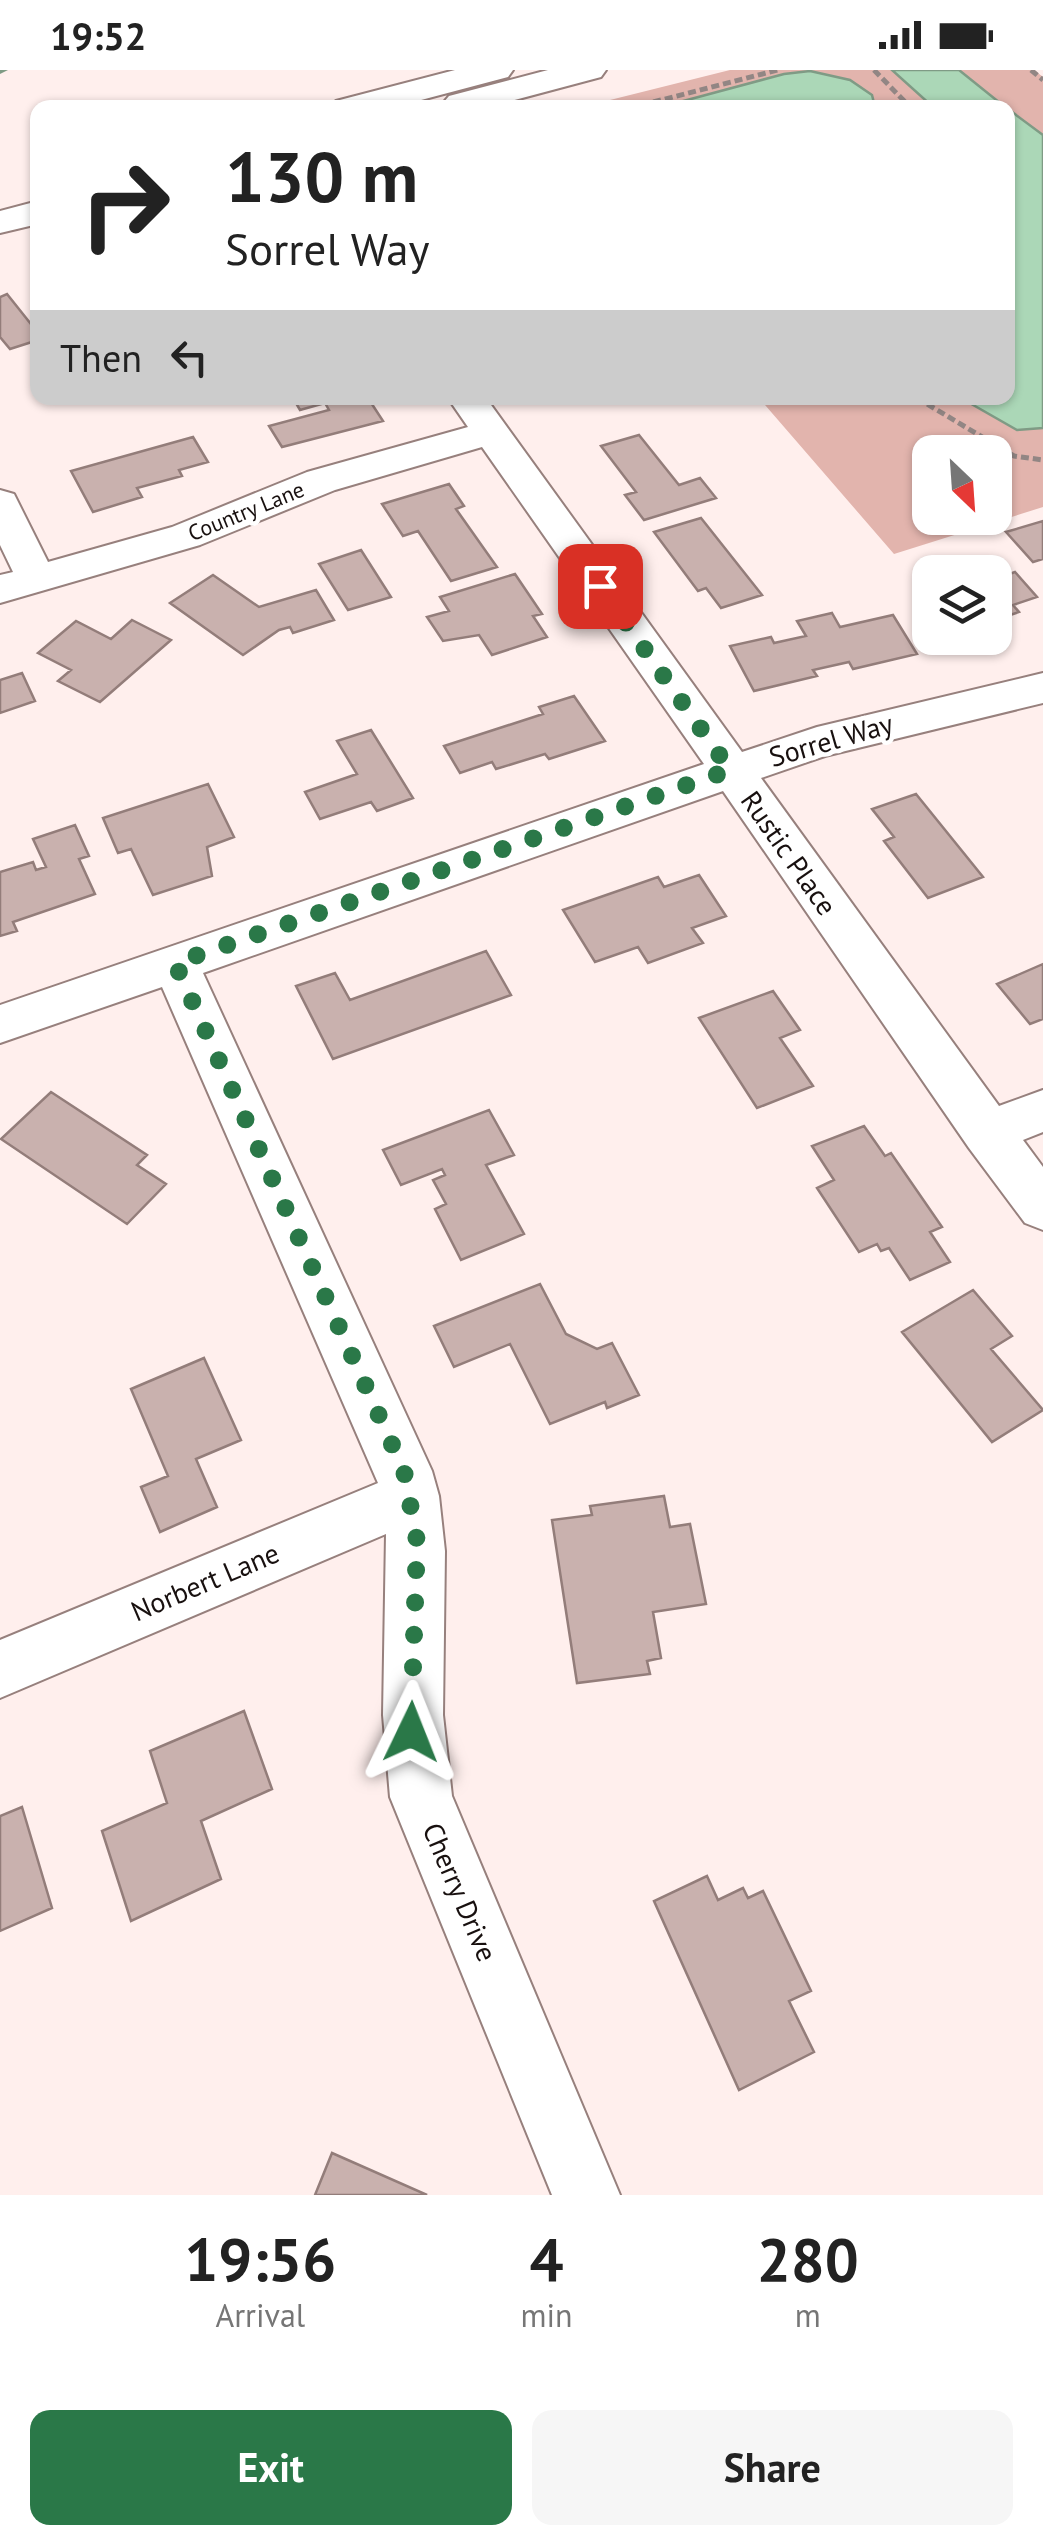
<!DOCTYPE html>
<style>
:root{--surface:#fff;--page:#f6f6f6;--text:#222;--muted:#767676;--accent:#2a7848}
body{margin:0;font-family:"PT Sans",sans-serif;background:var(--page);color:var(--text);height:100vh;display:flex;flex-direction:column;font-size:38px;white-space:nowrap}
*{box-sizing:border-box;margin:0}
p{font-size:32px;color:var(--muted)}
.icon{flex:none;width:55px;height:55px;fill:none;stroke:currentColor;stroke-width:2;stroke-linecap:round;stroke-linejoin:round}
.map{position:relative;height:2125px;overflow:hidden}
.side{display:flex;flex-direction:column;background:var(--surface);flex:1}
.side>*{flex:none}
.top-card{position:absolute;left:30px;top:30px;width:985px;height:305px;border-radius:20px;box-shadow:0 2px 8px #0004;background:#fff;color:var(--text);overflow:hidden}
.needle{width:65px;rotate:155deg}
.fabs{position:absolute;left:912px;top:365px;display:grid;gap:20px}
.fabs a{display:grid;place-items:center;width:100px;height:100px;border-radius:20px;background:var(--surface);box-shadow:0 2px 8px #0004;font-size:50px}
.pin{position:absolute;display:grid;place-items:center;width:85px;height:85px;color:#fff;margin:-42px;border-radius:20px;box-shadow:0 5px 15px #0006}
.me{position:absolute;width:110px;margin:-55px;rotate:2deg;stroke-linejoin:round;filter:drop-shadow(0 0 8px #0008)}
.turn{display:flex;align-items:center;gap:35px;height:210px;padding:0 30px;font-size:45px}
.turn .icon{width:130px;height:130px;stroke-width:2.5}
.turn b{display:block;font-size:70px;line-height:85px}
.then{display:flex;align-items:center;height:95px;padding:0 30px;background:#0003;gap:20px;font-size:38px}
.eta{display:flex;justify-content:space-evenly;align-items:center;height:170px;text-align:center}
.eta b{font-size:60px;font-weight:800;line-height:70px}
.primary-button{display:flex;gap:20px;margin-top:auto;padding:20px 30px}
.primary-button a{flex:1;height:115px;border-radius:20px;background:var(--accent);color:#fff;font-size:40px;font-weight:800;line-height:115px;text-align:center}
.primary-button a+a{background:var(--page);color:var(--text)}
.status{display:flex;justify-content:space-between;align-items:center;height:70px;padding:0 50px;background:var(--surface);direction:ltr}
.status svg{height:28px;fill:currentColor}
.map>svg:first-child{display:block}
</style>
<div class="status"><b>19:52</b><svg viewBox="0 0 49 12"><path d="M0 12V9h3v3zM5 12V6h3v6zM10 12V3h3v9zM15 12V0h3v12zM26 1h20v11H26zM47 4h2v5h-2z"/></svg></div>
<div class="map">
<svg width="1043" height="2125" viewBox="0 0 1043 2125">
<rect width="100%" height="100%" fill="#ffefed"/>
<path fill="#e2b4ad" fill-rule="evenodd" d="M730 0H1034L1043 7V437L894 484 759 328H1008V38H578ZM930 382H995V448H930Z"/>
<path fill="#abd7b7" stroke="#7f9b85" stroke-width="2.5" d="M892 0H959L1005 37H933Z
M810 1 850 10 872 25 875 37H661L784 4Z
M1008 39 1043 65V358L1017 360 961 328H1008Z"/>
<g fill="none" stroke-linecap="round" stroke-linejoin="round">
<path fill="#7f9b85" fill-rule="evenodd" d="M0 0H8L0 4Z"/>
</g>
<path fill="#c9b1ae" stroke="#937d7a" stroke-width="2.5" d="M7 224 38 263V270L10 279 0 267V227Z
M293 328H368L383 351 282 377 269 356 329 340 325 333 300 340Z
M639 365 679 415 700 408 716 428 644 450 625 425 636 422 601 376Z
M193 367 208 392 179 400 182 406 137 418 142 427 93 442 71 401Z
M449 414 464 436 456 439 497 497 451 511 418 461 403 466 382 434Z
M701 448 762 525 721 538 706 518 698 521 654 462Z
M1043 451V489L1033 492 1006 462Z
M361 480 391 527 348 540 319 494Z
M1015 502 1037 527 1013 535 1019 542 995 550V509Z
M515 504 542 544 533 546 547 567 492 585 479 565 443 571 427 547 449 541 440 527Z
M213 505 259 537 316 520 334 550 293 563 290 557 279 560 243 585 170 533Z
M832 543 840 557 893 545 917 584 853 599 849 592 813 600 817 606 754 621 730 576 771 567 774 573 806 566 797 551Z
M132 550 171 570 100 632 58 611 71 600 38 583 76 551 111 569Z
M933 568H979L943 580Z
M22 603 35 631 0 643V610Z
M574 626 605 671 549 689 545 684 496 699 492 692 460 703 444 676 543 644 539 637Z
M371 660 413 728 377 741 371 732 320 749 305 722 357 704 337 671Z
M208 714 234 767 207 777 212 806 153 825 131 779 118 783 103 748Z
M916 724 983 807 928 828 884 771 894 767 872 739Z
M75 755 89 786 79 789 95 824 13 852 17 861 0 866V802L33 792 36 800 46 797 33 769Z
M699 805 726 846 692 858 703 873 648 893 638 877 595 892 563 840 658 807 664 817Z
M486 881 511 925 333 989 296 916 335 903 350 930Z
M1043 894V949L1030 954 997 914Z
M773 921 800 960 780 968 813 1016 757 1038 699 948Z
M51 1022 147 1085 137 1095 166 1114 127 1154 1 1069Z
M489 1040 514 1085 486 1095 524 1164 461 1190 435 1139 446 1134 433 1110 445 1105 442 1099 401 1115 383 1080Z
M864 1056 885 1086 891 1083 942 1157 930 1162 950 1192 910 1210 889 1178 881 1181 877 1174 859 1182 817 1118 834 1110 812 1076Z
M540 1214 566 1264 597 1279 612 1273 639 1325 607 1338 605 1332 550 1354 510 1274 454 1297 434 1256Z
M973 1220 1012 1266 991 1279 1043 1340 992 1372 902 1262Z
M204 1288 241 1370 196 1389 217 1437 160 1462 141 1417 168 1406 131 1319Z
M664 1426 670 1457 690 1454 706 1534 653 1542 661 1588 647 1591 650 1604 577 1613 552 1450 592 1445 590 1436Z
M244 1641 272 1719 201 1751 221 1809 131 1851 102 1761 167 1733 150 1681Z
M22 1737 52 1838 0 1861V1746Z
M707 1806 718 1830 743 1818 748 1828 763 1821 811 1921 789 1931 814 1982 739 2020 654 1831Z
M332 2083 427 2125H315Z"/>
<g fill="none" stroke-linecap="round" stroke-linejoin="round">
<defs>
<path id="minor" d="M448 328H486L742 682 817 657 1043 603V633L825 686 761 708 999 1036 1043 1020V1062L1023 1070 1043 1097V1160L1025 1153 969 1078 723 721 203 903 432 1401 439 1426 445 1481 443 1645 452 1726 620 2125H552L390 1727 383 1645 386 1464 0 1628V1570L378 1413 162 917 0 973V935L704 694 482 377 335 420 200 475 0 533V505L13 502 0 475V420L14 424 48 492 172 457 307 402 468 357Z"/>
<path id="motorway" d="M455 0H513L508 7 391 38H331L336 31Z
M548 0H606L601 7 485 38H447L443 33 449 26Z
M38 131V154L0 163V141Z"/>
</defs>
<use href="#minor" stroke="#97807d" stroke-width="4"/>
<use href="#motorway" stroke="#97807d" stroke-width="4"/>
<path stroke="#928684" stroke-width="5" stroke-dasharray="8 4" stroke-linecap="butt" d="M874 0 911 38
M1031 0 1043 10
M630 38 778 0
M917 328 1014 386 1043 390"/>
<use href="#minor" fill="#fff" fill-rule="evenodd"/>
<use href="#motorway" fill="#fff" fill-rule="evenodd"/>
</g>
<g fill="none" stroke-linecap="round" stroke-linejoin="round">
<path stroke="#2a7848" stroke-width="18" stroke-dasharray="0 32.4" d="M411 1662 417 1471 404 1401 175 893 730 700 600 516"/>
</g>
<g text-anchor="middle" stroke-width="9" stroke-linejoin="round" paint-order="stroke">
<g font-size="22" fill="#18100f" stroke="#fff">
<text transform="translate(246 441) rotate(-22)" y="8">Country Lane</text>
</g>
<g font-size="28" fill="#18100f" stroke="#fff">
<text transform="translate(831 670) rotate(-16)" y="10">Sorrel Way</text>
<text transform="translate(789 783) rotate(55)" y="10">Rustic Place</text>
<text transform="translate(205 1512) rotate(-23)" y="10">Norbert Lane</text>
<text transform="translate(460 1822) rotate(67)" y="10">Cherry Drive</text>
</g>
</g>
</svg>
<div class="fabs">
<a><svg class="needle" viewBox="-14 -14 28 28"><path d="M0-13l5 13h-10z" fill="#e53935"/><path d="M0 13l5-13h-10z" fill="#767676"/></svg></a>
<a><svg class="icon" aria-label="layers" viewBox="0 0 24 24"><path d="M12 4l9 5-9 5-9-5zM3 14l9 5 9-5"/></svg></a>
</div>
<div class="pin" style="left:600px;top:516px;background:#d93025"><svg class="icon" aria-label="arrive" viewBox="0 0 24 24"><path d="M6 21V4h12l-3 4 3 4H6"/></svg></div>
<svg class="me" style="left:411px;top:1662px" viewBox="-20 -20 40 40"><path d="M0-17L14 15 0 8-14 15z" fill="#2a7848" stroke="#fff" stroke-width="4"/></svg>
<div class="top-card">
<div class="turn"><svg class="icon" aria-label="right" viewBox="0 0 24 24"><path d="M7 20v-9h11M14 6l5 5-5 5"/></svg><div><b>130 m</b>Sorrel Way</div></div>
<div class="then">Then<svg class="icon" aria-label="left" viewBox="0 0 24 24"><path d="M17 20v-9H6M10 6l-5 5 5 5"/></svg></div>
</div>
</div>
<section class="side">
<div class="eta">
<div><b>19:56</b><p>Arrival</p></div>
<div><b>4</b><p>min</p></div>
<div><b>280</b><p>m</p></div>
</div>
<div class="primary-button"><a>Exit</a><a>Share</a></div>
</section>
